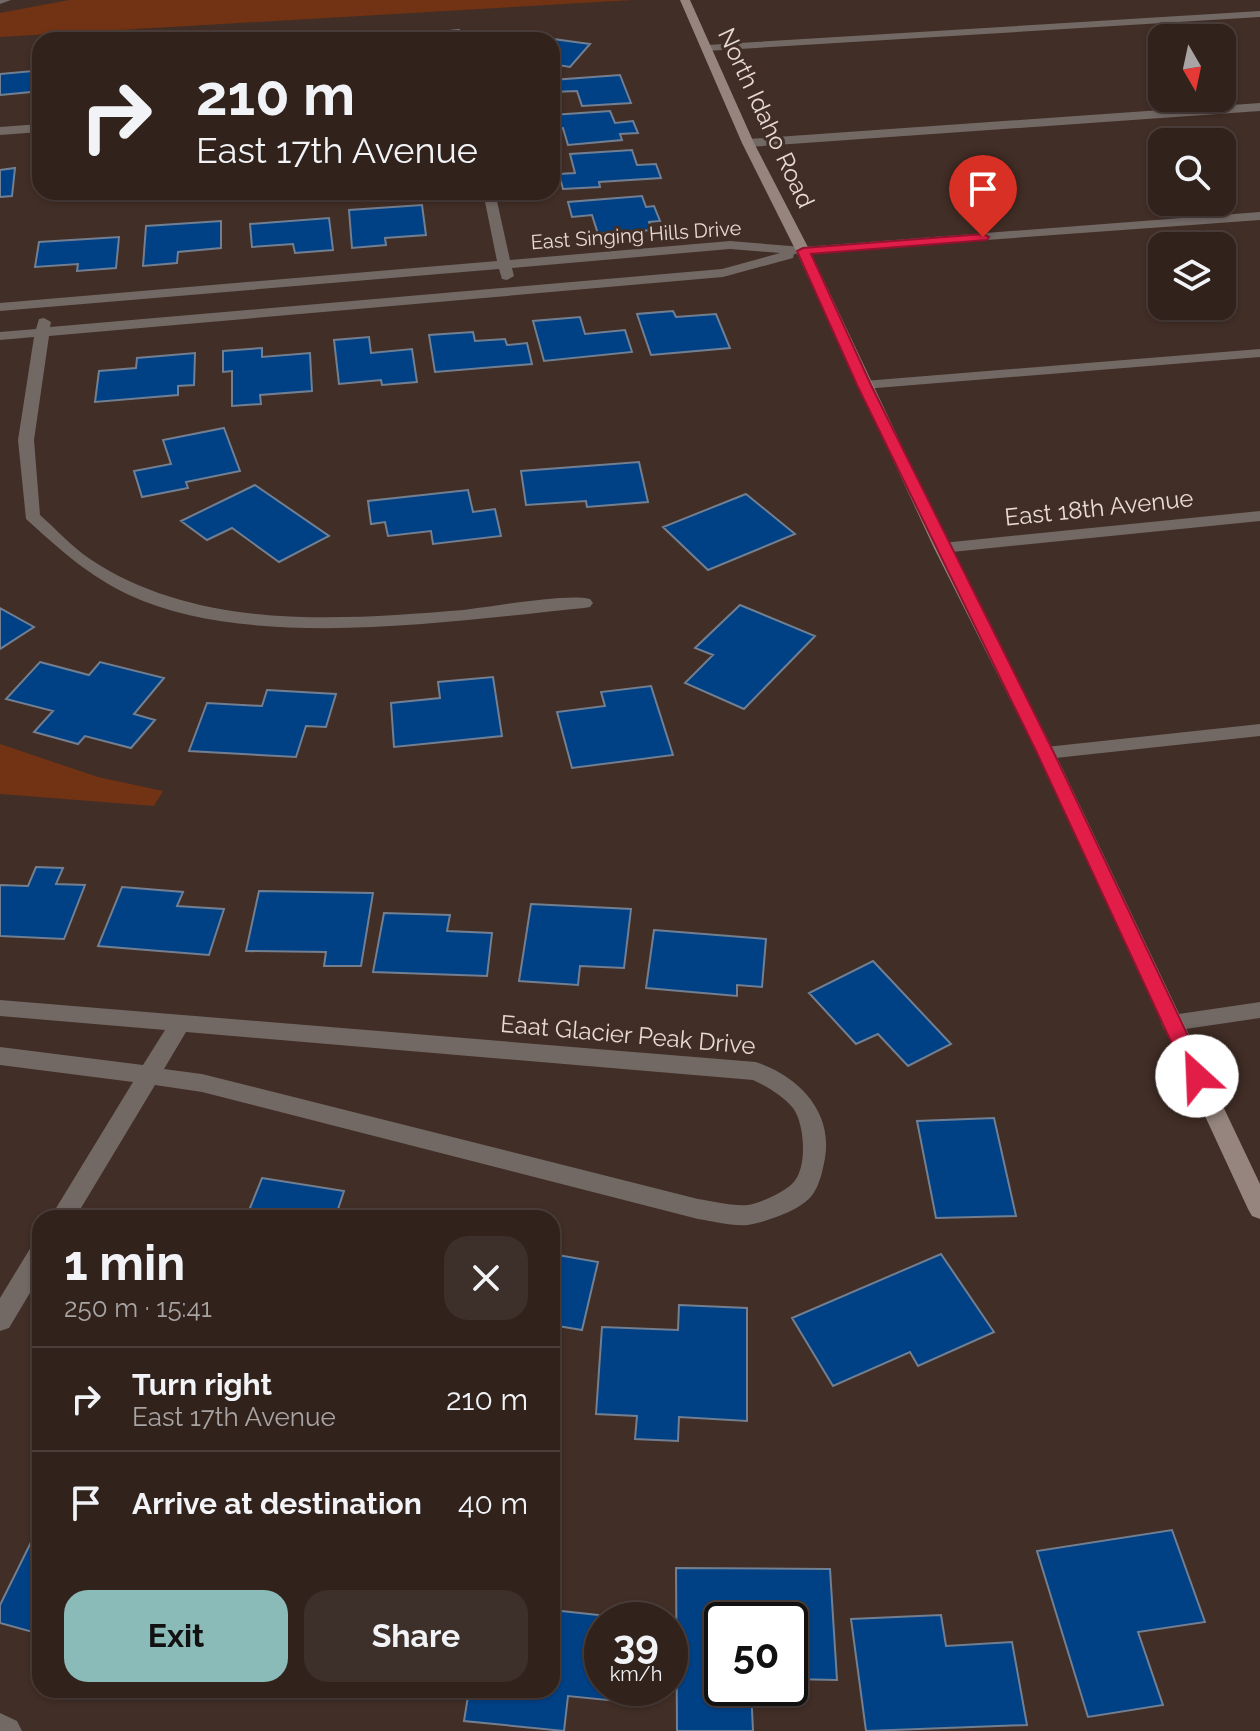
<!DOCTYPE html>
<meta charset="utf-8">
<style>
:root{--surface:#31221c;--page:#3d2f29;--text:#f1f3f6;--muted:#a8a4a3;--line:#4c3f3b;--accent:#8bbbb9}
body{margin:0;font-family:Raleway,sans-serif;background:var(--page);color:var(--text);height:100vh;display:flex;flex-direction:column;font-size:30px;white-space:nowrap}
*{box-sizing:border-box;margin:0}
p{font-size:26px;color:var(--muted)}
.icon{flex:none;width:44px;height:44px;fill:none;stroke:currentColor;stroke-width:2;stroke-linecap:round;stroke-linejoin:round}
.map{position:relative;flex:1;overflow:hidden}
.details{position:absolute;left:32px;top:1210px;width:528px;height:488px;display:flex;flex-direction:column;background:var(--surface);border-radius:24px;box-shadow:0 2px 6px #0004,0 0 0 2px var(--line)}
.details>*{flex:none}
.hud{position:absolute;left:32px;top:32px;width:528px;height:168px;border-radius:24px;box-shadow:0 2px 6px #0004,0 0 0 2px var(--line);background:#31221c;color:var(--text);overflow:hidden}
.needle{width:52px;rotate:171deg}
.buttons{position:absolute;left:1148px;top:24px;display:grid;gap:16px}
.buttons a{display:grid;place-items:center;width:88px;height:88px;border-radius:16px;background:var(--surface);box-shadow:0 2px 6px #0004,0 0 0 2px var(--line);font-size:40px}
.speed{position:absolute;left:584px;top:1602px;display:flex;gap:16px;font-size:40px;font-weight:700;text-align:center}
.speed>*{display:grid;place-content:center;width:104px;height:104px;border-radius:50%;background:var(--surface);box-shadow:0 2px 6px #0004,0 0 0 2px var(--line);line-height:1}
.speed small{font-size:20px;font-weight:400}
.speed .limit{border:4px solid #111;border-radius:12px;background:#fff;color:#111}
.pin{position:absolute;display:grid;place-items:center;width:68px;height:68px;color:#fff;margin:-82px -34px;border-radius:50% 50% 50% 0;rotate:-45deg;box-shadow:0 0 8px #0007}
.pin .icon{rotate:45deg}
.me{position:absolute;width:88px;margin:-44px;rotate:335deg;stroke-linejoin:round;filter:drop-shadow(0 0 6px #0008)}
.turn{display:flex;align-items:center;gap:28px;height:168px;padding:0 32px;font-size:36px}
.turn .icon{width:104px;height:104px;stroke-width:2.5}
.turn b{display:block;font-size:56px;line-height:68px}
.round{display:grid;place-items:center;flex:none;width:84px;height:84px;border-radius:24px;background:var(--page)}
.headline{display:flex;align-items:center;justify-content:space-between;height:136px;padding:0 32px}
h1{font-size:48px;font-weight:700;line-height:60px}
.button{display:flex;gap:16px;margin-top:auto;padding:16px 32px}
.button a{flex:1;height:92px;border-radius:24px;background:var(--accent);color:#111;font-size:32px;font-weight:700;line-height:92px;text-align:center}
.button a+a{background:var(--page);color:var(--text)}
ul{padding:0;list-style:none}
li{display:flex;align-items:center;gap:24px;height:104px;padding:0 32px;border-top:2px solid var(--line)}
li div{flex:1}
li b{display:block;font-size:30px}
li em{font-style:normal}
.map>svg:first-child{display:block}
</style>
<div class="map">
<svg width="1260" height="1731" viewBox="0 0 1260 1731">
<rect width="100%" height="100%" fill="#412e26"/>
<path fill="#713314" d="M69 0H633L0 37V13Z
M0 744 98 777 163 791 154 806 0 794Z"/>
<path fill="#004186" stroke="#727f91" stroke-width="2" d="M459 30 460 35 474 34 475 40 410 39 440 37 439 32Z
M531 36 590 44 570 67 552 64V40H527Z
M33 71 31 92 0 95V74Z
M620 75 631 103 582 106 577 91 552 92V80Z
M610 111 615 123 633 121 638 133 620 134 622 140 568 145 563 128 552 129V115Z
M632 150 637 165 656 164 661 178 599 182 600 187 563 189 559 174 575 173 570 154Z
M15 168 12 196 0 197V170Z
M642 196 646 207 654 206 660 221 649 222 652 230 598 234 592 215 572 217 568 202Z
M422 205 426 235 385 238 386 245 352 248 349 210Z
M329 218 333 250 295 253 293 244 252 247 250 224Z
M221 221V248L178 252 177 263 143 266 146 226Z
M119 237 116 268 77 271 78 264 35 267 39 242Z
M673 311 676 317 716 314 730 348 651 355 637 314Z
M580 317 585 334 625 330 632 352 544 361 533 321Z
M473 332 475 341 505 339 507 345 527 343 532 364 435 372 429 335Z
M369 337 371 353 412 349 417 382 382 385 381 380 339 384 334 340Z
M262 348V357L310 353 312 391 260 395 261 404 232 406V371L223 372V351Z
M195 353 194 385 178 386V395L95 402 99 371 136 368 137 358Z
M224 428 240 471 186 482 188 488 142 497 134 471 171 464 163 440Z
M639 462 648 502 587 507 586 501 526 505 521 471Z
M255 485 329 536 279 562 232 528 207 540 181 521Z
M468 490 473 512 495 509 501 536 433 544 431 531 388 536 385 522 371 524 368 501Z
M746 494 795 534 708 570 663 527Z
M740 605 815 636 744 709 685 683 713 655 695 648Z
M0 608 34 627 0 649Z
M40 662 89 675 100 662 164 678 134 714 155 720 131 748 85 736 78 744 34 732 53 711 6 699Z
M493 677 502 736 394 747 391 703 440 698 438 682Z
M651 686 673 755 572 768 557 712 605 706 601 692Z
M267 690 336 694 326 727 306 726 296 757 189 751 207 703 262 706Z
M36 867 63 868 56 884 85 885 64 939 0 936V885L28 886Z
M122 887 183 892 177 906 224 909 209 955 98 946Z
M259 891 373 893 361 966H324L326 952 246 951Z
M531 904 631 909 624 968 580 966 578 985 519 981Z
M384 913 450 915 447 931 492 933 487 976 373 972Z
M654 930 766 939 762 987 737 985V996L646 988Z
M873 961 951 1044 908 1066 878 1034 856 1044 809 993Z
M994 1118 1016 1216 936 1218 917 1121Z
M262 1178 344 1191 335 1218H246Z
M552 1254 598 1262 582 1330 552 1325Z
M941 1254 994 1332 918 1366 910 1352 833 1386 792 1318Z
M679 1305 747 1308V1421L679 1417 678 1441 635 1439 637 1416 596 1414 602 1327 678 1330Z
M39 1526H40V1634L0 1623V1605Z
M1172 1530 1205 1622 1138 1632 1163 1705 1088 1717 1037 1551Z
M676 1568 830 1569 837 1680 790 1679V1620H722V1688H751L753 1731H677Z
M552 1610 645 1620H602V1688H638L637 1703 568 1696 564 1731 464 1721 469 1690H552Z
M941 1615 946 1646 1012 1642 1027 1725 866 1731 851 1619Z"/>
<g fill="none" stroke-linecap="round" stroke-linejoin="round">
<path fill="#726864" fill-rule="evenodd" d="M1260 103V111L748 147 742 143 748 139Z
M1260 349V357L864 389 857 385 864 381Z
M1260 724V736L1046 759 1037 753 1046 747Z"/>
<path fill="#726864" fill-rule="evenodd" d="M1260 11V17L707 51 701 48 707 45Z
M40 124V132L0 135V127Z
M483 192H495L510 260 730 241 803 247 1260 212V220L794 254 793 258 723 277 49 336 34 440 40 515C56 529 72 547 90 559 198 631 340 620 463 610 491 607 567 593 590 599L593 603 590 607 584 608C453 621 251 652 129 595 89 576 59 549 26 519L18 440 34 337 0 340V332L36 329 39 319 44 318 51 322 50 327 722 269 780 253 730 249 512 268 514 276 507 280 502 279 499 269 0 311V303L497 261Z
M1260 511V521L942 553 934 548 942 543Z
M0 1000 756 1062C798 1076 833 1111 825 1158 823 1169 820 1184 813 1194 803 1209 771 1220 753 1224 737 1228 714 1221 698 1219L202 1092 155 1085 75 1218H50L133 1082 0 1065V1047L143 1065 165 1030 0 1016ZM186 1032 753 1080C768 1087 782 1095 793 1108 805 1124 808 1170 792 1184 782 1193 766 1200 753 1204 738 1208 714 1201 698 1199L202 1074 164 1069Z
M1260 1002V1018L1172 1031 1164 1029 1161 1023 1164 1017 1172 1015Z
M40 1244V1276L9 1328 0 1331V1298L31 1247Z
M0 1713 17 1721 22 1731H0Z"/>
<path fill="#726864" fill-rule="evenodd" d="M0 0H11L0 4Z"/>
<path fill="#95857e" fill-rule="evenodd" d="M680 0H690L754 143 810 251 950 548 1055 753 1260 1184V1219L1252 1216 1248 1209 1037 753 934 548 796 251 742 143Z"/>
</g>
<path fill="#e11d48" stroke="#92132f" stroke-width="2" d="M983 234 989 237 987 240 811 254 871 385 1054 753 1207 1076 1204 1082H1190L1187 1076 1037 753 857 385 797 251 803 248Z"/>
<g text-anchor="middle" stroke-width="6" stroke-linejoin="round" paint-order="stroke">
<g font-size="20" fill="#e7dad5" stroke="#412e26">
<text transform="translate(636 235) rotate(-4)" y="7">East Singing Hills Drive</text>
</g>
<g font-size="24" fill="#e7dad5" stroke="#412e26">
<text transform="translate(766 118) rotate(65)" y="8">North Idaho Road</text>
<text transform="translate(1099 508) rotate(-6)" y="8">East 18th Avenue</text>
<text transform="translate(628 1035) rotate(5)" y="8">Eaat Glacier Peak Drive</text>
</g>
</g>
</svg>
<div class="buttons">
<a><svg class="needle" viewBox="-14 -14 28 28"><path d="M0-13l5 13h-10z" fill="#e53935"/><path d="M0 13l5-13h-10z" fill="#a8a4a3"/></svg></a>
<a><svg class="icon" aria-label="search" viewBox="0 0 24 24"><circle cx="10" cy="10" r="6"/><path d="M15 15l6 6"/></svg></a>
<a><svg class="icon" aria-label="layers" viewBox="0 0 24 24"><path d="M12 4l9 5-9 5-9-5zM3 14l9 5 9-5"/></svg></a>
</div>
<div class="speed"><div>39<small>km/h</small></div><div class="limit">50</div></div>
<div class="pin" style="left:983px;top:237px;background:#d93025"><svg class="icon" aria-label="arrive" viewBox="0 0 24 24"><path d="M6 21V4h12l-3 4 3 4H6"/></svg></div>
<svg class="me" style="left:1197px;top:1076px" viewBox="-20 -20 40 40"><circle r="19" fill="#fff"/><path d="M0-13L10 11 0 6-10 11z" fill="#e11d48"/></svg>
<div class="hud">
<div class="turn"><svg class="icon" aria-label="right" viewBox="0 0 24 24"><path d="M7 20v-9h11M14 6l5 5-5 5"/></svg><div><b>210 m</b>East 17th Avenue</div></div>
</div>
<section class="details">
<div class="headline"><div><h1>1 min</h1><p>250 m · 15:41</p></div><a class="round"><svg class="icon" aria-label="close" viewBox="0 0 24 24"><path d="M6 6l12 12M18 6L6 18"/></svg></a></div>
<ul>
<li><svg class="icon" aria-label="right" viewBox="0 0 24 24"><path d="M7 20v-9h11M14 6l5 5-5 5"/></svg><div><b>Turn right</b><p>East 17th Avenue</p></div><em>210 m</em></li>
<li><svg class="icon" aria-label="arrive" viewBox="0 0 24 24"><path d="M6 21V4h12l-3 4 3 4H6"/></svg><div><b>Arrive at destination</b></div><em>40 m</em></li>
</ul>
<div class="button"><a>Exit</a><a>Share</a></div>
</section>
</div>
